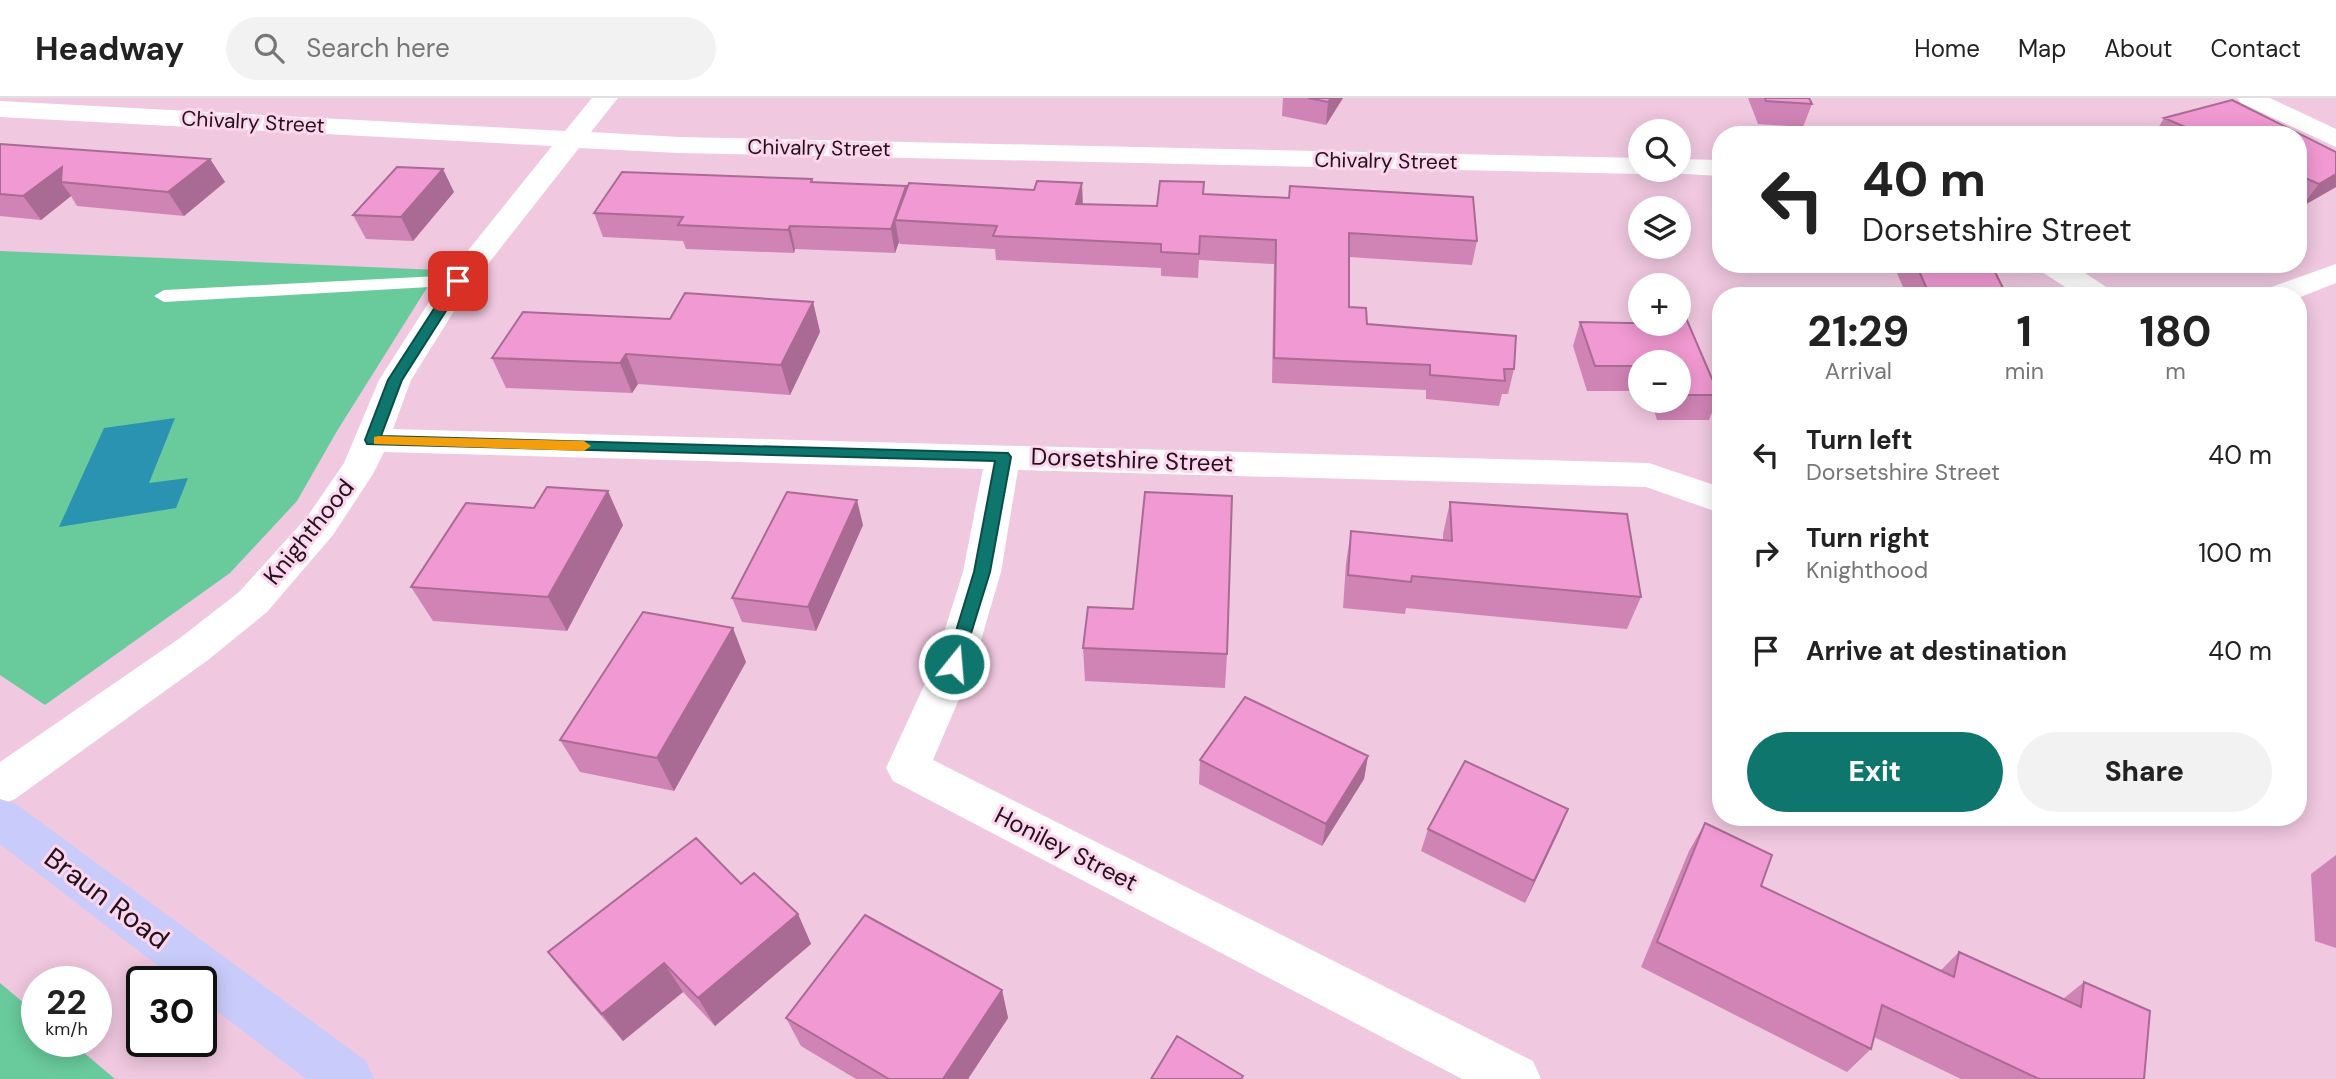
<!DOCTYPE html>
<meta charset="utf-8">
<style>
:root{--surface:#fff;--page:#f2f2f2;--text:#222;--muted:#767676;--line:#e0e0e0;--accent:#0f766e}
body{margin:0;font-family:"DM Sans",sans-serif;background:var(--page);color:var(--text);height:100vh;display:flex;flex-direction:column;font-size:26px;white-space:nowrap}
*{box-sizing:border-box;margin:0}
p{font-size:23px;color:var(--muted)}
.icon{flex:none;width:38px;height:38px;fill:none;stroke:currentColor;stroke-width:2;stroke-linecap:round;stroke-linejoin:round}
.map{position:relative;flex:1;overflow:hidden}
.side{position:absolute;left:1712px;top:189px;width:595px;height:539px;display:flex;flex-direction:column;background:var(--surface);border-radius:28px;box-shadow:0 4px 18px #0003}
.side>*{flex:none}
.banner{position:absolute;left:1712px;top:28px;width:595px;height:147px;border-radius:28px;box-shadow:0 4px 18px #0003;background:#fff;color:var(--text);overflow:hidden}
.fabs{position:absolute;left:1628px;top:21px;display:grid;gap:14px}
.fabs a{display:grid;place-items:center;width:63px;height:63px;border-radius:50%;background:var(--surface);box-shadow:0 4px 18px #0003;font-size:35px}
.speed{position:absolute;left:21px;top:868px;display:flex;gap:14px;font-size:35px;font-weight:700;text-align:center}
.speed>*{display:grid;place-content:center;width:91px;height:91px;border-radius:50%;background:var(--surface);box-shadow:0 4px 18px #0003;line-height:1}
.speed small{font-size:18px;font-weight:400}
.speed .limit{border:4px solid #111;border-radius:10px;background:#fff;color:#111}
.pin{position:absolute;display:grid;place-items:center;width:60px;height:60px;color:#fff;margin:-30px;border-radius:14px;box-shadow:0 4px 10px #0006}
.me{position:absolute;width:77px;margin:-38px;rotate:17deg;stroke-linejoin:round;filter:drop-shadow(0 0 5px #0008)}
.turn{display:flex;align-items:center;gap:24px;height:147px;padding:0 35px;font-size:32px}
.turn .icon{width:91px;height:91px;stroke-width:2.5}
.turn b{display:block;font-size:49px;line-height:60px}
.eta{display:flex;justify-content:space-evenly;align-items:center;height:119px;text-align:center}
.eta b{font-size:42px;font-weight:800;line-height:49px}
.cta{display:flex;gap:14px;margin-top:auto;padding:14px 35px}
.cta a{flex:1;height:80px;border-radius:42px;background:var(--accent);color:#fff;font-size:28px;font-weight:800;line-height:80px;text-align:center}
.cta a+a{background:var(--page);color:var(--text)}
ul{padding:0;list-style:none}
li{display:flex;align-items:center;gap:21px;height:98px;padding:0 35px}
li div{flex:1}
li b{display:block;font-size:26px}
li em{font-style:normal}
header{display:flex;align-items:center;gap:42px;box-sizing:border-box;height:98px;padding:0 35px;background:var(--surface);border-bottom:2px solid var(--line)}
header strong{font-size:33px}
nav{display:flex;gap:38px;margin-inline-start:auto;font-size:24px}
.search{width:490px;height:63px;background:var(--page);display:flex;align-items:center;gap:18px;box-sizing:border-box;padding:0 24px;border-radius:38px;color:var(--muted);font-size:26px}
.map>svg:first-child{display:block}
</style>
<header>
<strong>Headway</strong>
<div class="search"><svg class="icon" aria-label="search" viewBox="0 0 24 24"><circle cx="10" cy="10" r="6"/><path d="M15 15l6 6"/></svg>Search here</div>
<nav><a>Home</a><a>Map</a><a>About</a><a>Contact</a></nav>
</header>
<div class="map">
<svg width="2336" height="981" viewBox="0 0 2336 981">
<rect width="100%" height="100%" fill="#f0c8e0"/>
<path fill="#69cb9c" d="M0 153 438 172 337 333 297 403 230 475 45 607 0 577Z
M0 885 37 916V943H70L115 981H0Z"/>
<path fill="#2a93b1" d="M175 320 149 385 188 380 176 410 59 429 104 330Z"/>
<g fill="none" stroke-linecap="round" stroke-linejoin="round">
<path fill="#fff" fill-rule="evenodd" d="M458 177 465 179 468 183 465 187 164 204 154 198 164 192Z"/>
<path fill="#fff" fill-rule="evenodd" d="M592 0H618L591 34 679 39 1640 60V72H1651L1650 74 1640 76 679 55 579 50 466 194 411 282 393 331 1649 365 1720 389V415L1646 389 1018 372 1001 474 974 566 933 662 1533 963 1541 981H1462L893 683 886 670 934 566 963 474 983 371 384 354 373 376 333 437 267 514 208 562 15 701 0 707V664L180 540 239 494 307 419 344 365 379 282 438 190 552 48 0 19V3L565 33Z
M2237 0H2270L2336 31V49L2241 5Z
M1678 61 1720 62V78L1668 75 1666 72H1678Z
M2035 166H2071L2111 192 2115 198H2079L2039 172Z
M2336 166V185L2298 200 2259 198 2263 192Z"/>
<path fill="#c9cbfa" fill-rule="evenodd" d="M0 701 16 706 366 963 374 981H306L201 901V884H179L0 746Z"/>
</g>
<path fill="#cf84b5" d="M1283 0H1343L1326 27 1282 18Z
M1748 0H1809L1812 6 1803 29 1758 26Z
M2232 2 2336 54V89L2301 109 2298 108V37H2154L2164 20Z
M0 46 210 61 225 84 184 118 77 108 71 98 41 122 0 118Z
M812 81 813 84 907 91 1083 106 1157 108 1204 96 1477 143 1472 167 1349 159V209L1367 226 1514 271 1508 296H1502L1499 308 1426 301V292L1272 285 1274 166 1199 162 1198 180 1161 178V170L996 162 995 151 900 146 899 144 895 155 795 151 794 155 686 151 683 143 603 139 594 115Z
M454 94 413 143 366 141 353 117Z
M1893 166H1991L2007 198H1907Z
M813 204 820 234 790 297 638 286 632 295 506 290 492 260 670 221Z
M1640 213V226L1719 297 1709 322H1657L1651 303H1678V264H1640V293H1587L1573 248 1580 224H1636Z
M1450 404 1641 499 1627 531 1406 510 1405 516 1343 510 1346 465 1351 433 1443 442V436Z
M534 410 623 427 567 533 433 523 411 489Z
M863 427 816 533 742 524 732 500Z
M1083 550 1227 556 1225 590 1085 583Z
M746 564 674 693 580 674 560 642Z
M1368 658 1364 681 1322 748 1199 686 1200 662Z
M1568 711 1525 805 1421 753 1428 731Z
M1705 725 1761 788 1940 873 1959 854 2063 901 2084 884 2144 981H1961L1874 939 1871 951 1847 974 1641 869 1689 753Z
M2336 757V850L2315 843 2311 776Z
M741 786 798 816 811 846 715 928 683 894 623 943 571 883 548 854Z
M1002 892 1008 920 968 981H856L801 948 786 920Z"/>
<path fill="#a96b93" d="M1331 0H1343L1326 27 1328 4Z
M210 61 225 84 184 118 168 94Z
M62 69 61 84 71 98 41 122 23 98Z
M443 71 454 94 413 143 401 119Z
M2336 76V89L2301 109 2319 86Z
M1082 85 1083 109 1076 106Z
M906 88 910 111 895 122 899 144 895 155 891 131Z
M790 128 795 151 794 155 788 132Z
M813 204 820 234 790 297 781 267Z
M626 256 638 286 632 295 620 265Z
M608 393 623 427 567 533 548 499Z
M857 402 863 427 816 533 808 509Z
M733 530 746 564 674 693 657 660Z
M1368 658 1364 681 1322 748 1326 726Z
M1568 711 1559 733 1525 805 1534 783Z
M798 816 811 846 715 928 698 900Z
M664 865 683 894 623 943 602 916Z
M1002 892 1008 920 968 981H943Z"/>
<path fill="#f199d2" stroke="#a96b93" stroke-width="2" d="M1308 0H1331L1328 4Z
M1765 0H1809L1812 6 1766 3Z
M2232 2 2336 54V76L2319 86 2298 77V37H2204L2164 20Z
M0 46 210 61 168 94 61 84 62 69 23 98 0 96Z
M397 69 443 71 401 119 353 117Z
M622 74 812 81 811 84 906 88 891 131 790 128 788 132 678 127 683 119 594 115Z
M1037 83 1082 85 1076 106 1157 108 1160 83 1204 84 1203 96 1289 100 1290 88 1473 99 1477 143 1349 135V209L1366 210 1367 226 1516 238 1514 271H1504L1505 283 1430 277V267L1274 260 1276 142 1200 138 1199 156 1161 154V146L993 138 997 128 895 122 909 85 1034 92Z
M1916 166H1991L2007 198H1958L1929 196Z
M685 195 813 204 781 267 626 256 620 265 492 260 523 214 670 221Z
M1678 213H1683L1719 297H1678V264H1640V268H1595L1580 224 1678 226Z
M547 389 608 393 548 499 411 489 466 405 534 410Z
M787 394 857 402 808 509 732 500Z
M1145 394 1232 398 1227 556 1083 550 1088 509 1133 511Z
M1450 404 1627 416 1641 499 1412 478 1411 484 1348 477 1351 433 1452 443Z
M643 514 733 530 657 660 560 642Z
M1245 599 1368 658 1326 726 1200 662Z
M1465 663 1568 711 1534 783 1428 731Z
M1705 725 1772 757 1761 788 1954 879 1959 854 2081 909 2084 884 2150 913 2144 981H2039L1882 907 1871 951 1657 844Z
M696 740 741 786 754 775 798 816 698 900 664 865 602 916 548 854Z
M865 817 1002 892 943 981H889L786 920Z
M1177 938 1243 978 1241 981H1151Z"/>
<path fill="#0f766e" stroke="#0a4d48" stroke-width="2" d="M458 180 465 183 402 282 381 338 1008 355 1011 359 990 474 960 571H948L946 566 974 474 995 363 367 346 365 342 388 282 452 183Z"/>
<path fill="#f59e0b" d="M379 338 584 343 591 348 584 353 374 346V339Z"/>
<g text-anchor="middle" stroke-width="6" stroke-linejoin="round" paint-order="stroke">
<g font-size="21" fill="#20131b" stroke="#fdd5ed">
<text transform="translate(253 24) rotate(3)" y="7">Chivalry Street</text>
<text transform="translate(819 50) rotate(1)" y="7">Chivalry Street</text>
<text transform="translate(1386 63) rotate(1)" y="7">Chivalry Street</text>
</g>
<g font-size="24" fill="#20131b" stroke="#fdd5ed">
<text transform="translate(1132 362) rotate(2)" y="8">Dorsetshire Street</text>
<text transform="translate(309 434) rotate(-51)" y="8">Knighthood</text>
<text transform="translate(1066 751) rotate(27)" y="8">Honiley Street</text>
</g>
<g font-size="28" fill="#20131b" stroke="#fdd5ed">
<text transform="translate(107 800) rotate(37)" y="10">Braun Road</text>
</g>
</g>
</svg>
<div class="fabs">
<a><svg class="icon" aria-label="search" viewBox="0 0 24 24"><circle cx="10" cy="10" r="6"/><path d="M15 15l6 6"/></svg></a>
<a><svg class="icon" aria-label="layers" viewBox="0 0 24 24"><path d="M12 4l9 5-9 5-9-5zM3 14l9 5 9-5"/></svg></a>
<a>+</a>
<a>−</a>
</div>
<div class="speed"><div>22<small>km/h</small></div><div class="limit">30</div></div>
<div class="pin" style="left:458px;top:183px;background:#d93025"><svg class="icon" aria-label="arrive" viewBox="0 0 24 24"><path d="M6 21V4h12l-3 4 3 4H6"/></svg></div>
<svg class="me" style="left:954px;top:566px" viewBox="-20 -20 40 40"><circle r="17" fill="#0f766e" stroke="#fff" stroke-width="3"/><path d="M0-11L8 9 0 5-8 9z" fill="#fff"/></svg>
<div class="banner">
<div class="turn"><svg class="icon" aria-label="left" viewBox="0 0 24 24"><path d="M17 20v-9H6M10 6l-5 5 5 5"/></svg><div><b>40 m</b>Dorsetshire Street</div></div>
</div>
<section class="side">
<div class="eta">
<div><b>21:29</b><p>Arrival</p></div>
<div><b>1</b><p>min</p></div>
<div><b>180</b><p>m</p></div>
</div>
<ul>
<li><svg class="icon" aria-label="left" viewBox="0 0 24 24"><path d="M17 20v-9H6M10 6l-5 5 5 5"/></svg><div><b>Turn left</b><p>Dorsetshire Street</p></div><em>40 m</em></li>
<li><svg class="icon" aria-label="right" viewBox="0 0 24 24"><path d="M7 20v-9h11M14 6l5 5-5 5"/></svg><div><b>Turn right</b><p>Knighthood</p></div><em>100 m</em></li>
<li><svg class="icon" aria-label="arrive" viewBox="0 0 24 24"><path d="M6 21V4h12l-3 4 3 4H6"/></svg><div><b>Arrive at destination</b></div><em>40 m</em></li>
</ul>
<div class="cta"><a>Exit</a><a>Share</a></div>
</section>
</div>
